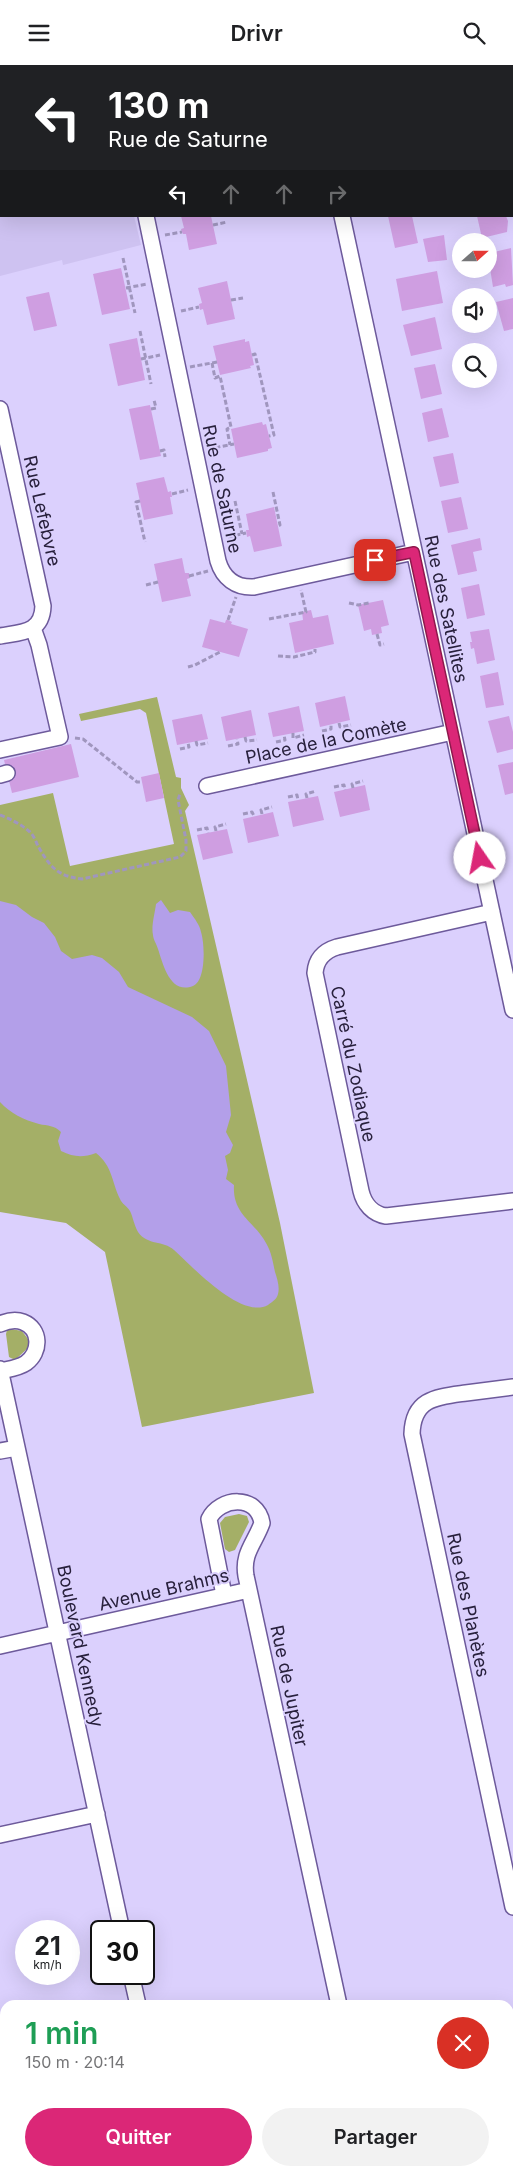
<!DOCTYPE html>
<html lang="fr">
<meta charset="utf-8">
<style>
:root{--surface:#fff;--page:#f2f2f2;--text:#202124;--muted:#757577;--accent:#db2777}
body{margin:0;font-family:Inter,sans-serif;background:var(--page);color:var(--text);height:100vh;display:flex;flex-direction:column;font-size:19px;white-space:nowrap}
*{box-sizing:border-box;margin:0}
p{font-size:16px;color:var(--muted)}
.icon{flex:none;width:28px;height:28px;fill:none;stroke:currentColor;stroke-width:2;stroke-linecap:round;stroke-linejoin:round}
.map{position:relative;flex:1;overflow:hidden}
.panel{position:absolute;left:0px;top:1935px;width:514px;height:176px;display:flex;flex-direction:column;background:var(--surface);border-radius:15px 15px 0 0;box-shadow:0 5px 20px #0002}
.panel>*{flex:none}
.top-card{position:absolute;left:0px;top:0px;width:514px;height:152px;box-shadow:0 5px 20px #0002;background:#202124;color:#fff;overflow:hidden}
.needle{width:32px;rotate:69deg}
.buttons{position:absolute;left:452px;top:168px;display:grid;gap:10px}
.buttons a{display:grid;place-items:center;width:45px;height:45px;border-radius:50%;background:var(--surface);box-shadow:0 5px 20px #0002;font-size:25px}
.speed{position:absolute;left:15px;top:1855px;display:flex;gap:10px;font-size:25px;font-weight:700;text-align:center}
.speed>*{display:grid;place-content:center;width:65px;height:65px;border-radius:50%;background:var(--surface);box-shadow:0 5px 20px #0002;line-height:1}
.speed small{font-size:12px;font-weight:400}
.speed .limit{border:2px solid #111;border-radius:8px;background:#fff;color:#111}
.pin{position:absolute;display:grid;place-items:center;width:42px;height:42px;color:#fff;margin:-21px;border-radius:10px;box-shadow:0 2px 8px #0006}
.me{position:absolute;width:55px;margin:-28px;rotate:348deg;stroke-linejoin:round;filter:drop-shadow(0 0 4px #0008)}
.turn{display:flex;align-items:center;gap:18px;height:105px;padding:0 25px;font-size:22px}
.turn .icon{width:65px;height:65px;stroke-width:2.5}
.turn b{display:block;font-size:35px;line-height:42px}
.lanes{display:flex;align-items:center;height:48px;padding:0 25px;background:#0003;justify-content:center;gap:25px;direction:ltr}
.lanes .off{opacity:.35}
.round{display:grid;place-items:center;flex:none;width:52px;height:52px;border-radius:26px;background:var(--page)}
.headline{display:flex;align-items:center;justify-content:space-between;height:85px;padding:0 25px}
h1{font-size:30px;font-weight:600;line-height:38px;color:#1e9e55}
.action{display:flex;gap:10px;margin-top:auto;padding:10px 25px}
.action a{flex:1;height:58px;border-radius:30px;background:var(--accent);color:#fff;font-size:20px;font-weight:600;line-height:58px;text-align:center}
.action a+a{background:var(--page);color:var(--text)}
header{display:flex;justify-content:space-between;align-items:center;height:65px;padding:0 25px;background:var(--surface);font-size:22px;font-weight:600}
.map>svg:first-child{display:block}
</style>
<header><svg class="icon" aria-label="menu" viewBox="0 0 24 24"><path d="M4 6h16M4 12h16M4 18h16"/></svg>Drivr<svg class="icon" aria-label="search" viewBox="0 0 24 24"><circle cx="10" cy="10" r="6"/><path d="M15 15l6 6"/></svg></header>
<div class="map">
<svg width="513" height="2111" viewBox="0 0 513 2111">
<rect width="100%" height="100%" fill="#dbd0fd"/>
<path fill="#cec2f1" d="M0 0H251V1H1V151H134L141 180 63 200 62 195 0 211Z
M331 0H498L499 1H331Z"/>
<path fill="#a4af67" d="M157 632 176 712 181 713V723L189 740 185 746 280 1158 314 1328 142 1362 105 1187 66 1158 0 1147V740L53 728 70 801 174 779 146 648 140 644 81 656 79 649Z
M11 1264 22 1266 28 1274V1283L15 1295 9 1292 6 1269 7 1265Z
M239 1449 247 1451 249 1457 235 1485 229 1487 225 1484 220 1458 225 1452Z"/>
<path fill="#a2ae5d" d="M251 0H331V1H251Z"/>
<path fill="#b39fe9" d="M161 835 170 848 178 845 190 847C194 853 200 860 201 867 205 879 206 916 193 921 170 930 163 899 158 884 157 880 153 874 153 870 151 861 155 848 156 839Z
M0 836 16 840 32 852 44 858 55 872 61 886 72 894 92 890 102 893 119 907 128 922 192 952 209 966 226 1001 231 1050 226 1067 233 1080 230 1088 225 1091 228 1105 226 1114 234 1120C232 1150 255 1157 266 1178 271 1186 273 1197 275 1207 277 1213 280 1222 278 1229 277 1234 272 1237 268 1240 241 1255 192 1201 174 1185 163 1175 148 1181 138 1167 134 1160 133 1152 130 1146 127 1141 122 1139 120 1134 111 1115 113 1102 96 1088 82 1093 74 1092 61 1086L58 1076 61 1067C54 1060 48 1061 39 1059 24 1055 10 1048 0 1037Z"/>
<path fill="#cf9ee1" d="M181 151H211L217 179 189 185 186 169H183L182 167 181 164 184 163Z
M388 151H412L418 178 395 183Z
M477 151H506L508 156 507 167 482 173Z
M444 170 447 195 428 197 423 174Z
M511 183 513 220 506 222 505 219 493 222 489 197 496 195 494 187Z
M121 203 130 244 102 250 93 209Z
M437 206 443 238 402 246 396 214Z
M227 216 235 254 207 260 203 244 200 245 199 239 202 238 198 223Z
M49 227 57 261 34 266 26 232Z
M513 233V264L504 266 496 237Z
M435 252 442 284 411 291 403 260Z
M137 273 145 315 118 321 109 279Z
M245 274V277L249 276 254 300 250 301 251 303 220 310 213 281Z
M435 299 442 329 421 334 414 303Z
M150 340 161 391 140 395 129 344Z
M442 343 449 372 428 377 422 348Z
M262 357 263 360 266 359 272 383 268 384V386L237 393 231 364Z
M453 388 459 418 440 422 433 392Z
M164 412 168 427 171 426 172 432H170L173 449 144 455 136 418Z
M461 432 468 464 448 468 441 436Z
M274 442 282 481 254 487 250 471 247 472 246 465H249L246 449Z
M480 473 482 485 473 487 477 506 458 510 451 480Z
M182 493 185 508H189L190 513 187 514 191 531 162 537 154 499Z
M479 519 485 550 467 554 461 523Z
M383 535 389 560 381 562 382 568 372 570 371 564 364 566 358 540Z
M311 545 313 553 328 550 334 579 295 588 289 558 303 555 302 547Z
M210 554 225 558 226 555H228L232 557 231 559 248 564 239 592 202 582Z
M489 564 495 595 477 599 474 583 471 584 470 577H472L470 567Z
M498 607 504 640 486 643 480 611Z
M345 631 350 655 320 662 315 638Z
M299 641 304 666 273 672 268 648Z
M251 645 256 670 226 676 221 652Z
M202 649 208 674 177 680 172 655Z
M509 651 513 667V684L497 688 488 656Z
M71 679 79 712 12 728 4 695Z
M513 697V728L505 730 498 700Z
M159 708 164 733 146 737 141 712Z
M365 720 370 745 340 752 334 727Z
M318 731 324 755 293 762 288 737Z
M273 747 279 771 248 778 243 754Z
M227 764 233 788 203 795 197 770Z"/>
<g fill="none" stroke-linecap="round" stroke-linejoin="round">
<defs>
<path id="minor" d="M512 10 513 12
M512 80H513
M146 151 218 496C223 513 236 523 254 522L414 487
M342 151 513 945
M0 344 43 541C42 568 22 567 0 571
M0 685 60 672 39 580 33 563
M0 710 7 708
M207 721 453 667
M492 847 337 882C324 886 316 894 315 908L361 1126C364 1139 373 1149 386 1151L513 1136
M0 1259C7 1256 15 1254 23 1257 41 1264 41 1287 26 1298 19 1303 9 1304 0 1306
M0 1304 122 1866
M513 1322C497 1324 482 1326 466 1328 437 1332 413 1333 412 1369L513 1842
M0 1386 17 1383
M224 1530 209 1454C220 1432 257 1429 262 1458 255 1478 242 1488 246 1511L339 1940
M0 1581 249 1525
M0 1770 97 1749
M131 1909 138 1940
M509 1959 513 1958
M0 2065 5 2064
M175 2106 176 2111"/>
</defs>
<use href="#minor" stroke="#6d5a9b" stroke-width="18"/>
<path stroke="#a096be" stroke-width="3" stroke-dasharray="5 2.5" stroke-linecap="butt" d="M213 160 227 157
M165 170 182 167
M123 193 135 248
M126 223 147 219
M231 235 243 233
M181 246 199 242
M140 266 151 319
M252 290 255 289 274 370 269 371
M141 294 160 290
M212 298 215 313 220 311 231 362 227 364 230 380
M190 302 217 297
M151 344 156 343 154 335
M208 384 234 379
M160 386 164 385 165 392
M273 427 280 460 278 461
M172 429 188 425
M140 436 136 437 145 477
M235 436 242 469
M228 472 246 468
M189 511 208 506
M146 520 158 517
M349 538 358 540 369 538
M269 554 306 547 301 525
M228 555 236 532
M377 569 380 580 384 579
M278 591 294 592 315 587V584
M188 602 195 600 220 587
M339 658 340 662 351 660
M322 666 331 664V660
M293 668V673L304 670
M245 672 246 676 257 675
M75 673 83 674 137 717H141
M196 676 197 680 208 678
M276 677 285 675 284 670
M228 681 238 679 237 674
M180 684 189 682 188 678
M334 722 344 720 345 725
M353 723 352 719 363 716
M288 732 297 730 298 735
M307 733 306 729 316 726
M243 749 252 747 254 751
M262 749 261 745 272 742
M0 750C11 754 22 760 30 767 34 771 36 777 38 781 50 802 57 811 82 814L180 792 186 786V775L178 735 180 729
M197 765 207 763 208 768
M216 766 215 762 226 759"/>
<use href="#minor" stroke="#fff" stroke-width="15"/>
</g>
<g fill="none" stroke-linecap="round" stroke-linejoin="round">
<defs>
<path id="route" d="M375 495 414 487 480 793"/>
</defs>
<use href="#route" stroke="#8e194d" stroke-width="12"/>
<use href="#route" stroke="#db2777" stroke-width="9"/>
</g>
<g text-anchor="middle" stroke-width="4" stroke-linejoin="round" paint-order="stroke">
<g font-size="18" fill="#28203c" stroke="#dbd0fd">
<text transform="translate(222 424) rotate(78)" y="6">Rue de Saturne</text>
<text transform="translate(42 446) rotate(77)" y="6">Rue Lefebvre</text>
<text transform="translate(446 544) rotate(78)" y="6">Rue des Satellites</text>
<text transform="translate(326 676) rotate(-12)" y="6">Place de la Comète</text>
<text transform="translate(353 999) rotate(78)" y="6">Carré du Zodiaque</text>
<text transform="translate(164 1525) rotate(-13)" y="6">Avenue Brahms</text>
<text transform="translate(468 1540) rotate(78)" y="6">Rue des Planètes</text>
<text transform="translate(80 1581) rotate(78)" y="6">Boulevard Kennedy</text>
<text transform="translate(289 1621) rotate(78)" y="6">Rue de Jupiter</text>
</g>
</g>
</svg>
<div class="buttons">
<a><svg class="needle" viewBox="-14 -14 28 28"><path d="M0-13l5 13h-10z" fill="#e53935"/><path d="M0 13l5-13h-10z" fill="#757577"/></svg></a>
<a><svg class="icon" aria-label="sound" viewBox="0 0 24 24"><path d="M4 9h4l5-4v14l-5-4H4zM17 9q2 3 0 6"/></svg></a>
<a><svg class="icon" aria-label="search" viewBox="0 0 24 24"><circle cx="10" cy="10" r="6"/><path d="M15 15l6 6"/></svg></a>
</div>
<div class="speed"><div>21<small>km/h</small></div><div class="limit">30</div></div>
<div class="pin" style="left:375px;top:495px;background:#d93025"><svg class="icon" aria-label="arrive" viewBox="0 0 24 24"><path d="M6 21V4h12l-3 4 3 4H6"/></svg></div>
<svg class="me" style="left:480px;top:793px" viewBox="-20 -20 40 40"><circle r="19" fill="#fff"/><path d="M0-13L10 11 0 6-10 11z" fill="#db2777"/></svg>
<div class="top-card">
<div class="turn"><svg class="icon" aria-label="left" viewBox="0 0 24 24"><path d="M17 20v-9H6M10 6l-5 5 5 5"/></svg><div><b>130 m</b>Rue de Saturne</div></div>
<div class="lanes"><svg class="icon" aria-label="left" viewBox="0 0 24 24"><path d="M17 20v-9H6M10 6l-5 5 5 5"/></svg><svg class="icon off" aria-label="ahead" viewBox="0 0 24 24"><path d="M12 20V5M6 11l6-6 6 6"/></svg><svg class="icon off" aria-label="ahead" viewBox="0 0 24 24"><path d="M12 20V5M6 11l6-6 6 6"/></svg><svg class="icon off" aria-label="right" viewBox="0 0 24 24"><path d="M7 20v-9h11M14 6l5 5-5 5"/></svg></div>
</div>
<section class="panel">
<div class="headline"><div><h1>1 min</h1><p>150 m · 20:14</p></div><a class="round" style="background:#d93025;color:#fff"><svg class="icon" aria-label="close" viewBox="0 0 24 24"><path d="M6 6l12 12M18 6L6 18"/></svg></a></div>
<div class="action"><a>Quitter</a><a>Partager</a></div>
</section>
</div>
